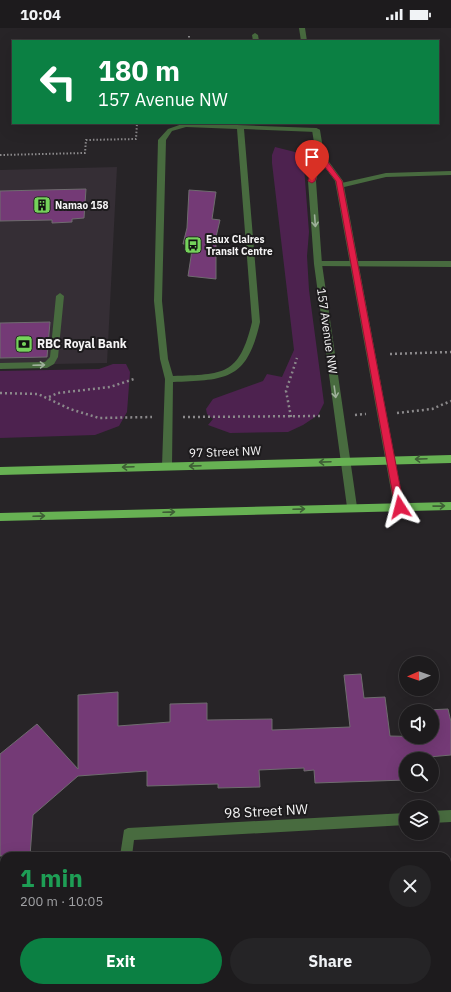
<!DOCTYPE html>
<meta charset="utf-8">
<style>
:root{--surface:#1d1b1d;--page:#252426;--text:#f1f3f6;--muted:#a0a1a4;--line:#3b393b;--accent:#0b8043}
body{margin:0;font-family:"IBM Plex Sans",sans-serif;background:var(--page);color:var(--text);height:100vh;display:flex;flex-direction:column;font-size:15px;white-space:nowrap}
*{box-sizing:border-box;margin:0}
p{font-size:13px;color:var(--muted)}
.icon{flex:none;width:22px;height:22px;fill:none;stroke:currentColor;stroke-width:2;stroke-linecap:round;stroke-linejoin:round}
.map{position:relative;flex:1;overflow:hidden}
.sheet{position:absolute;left:0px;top:824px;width:451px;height:140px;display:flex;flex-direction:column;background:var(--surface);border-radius:12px 12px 0 0;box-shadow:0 4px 16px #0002,0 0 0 1px var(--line)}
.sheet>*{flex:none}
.hud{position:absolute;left:12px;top:12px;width:427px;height:84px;border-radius:0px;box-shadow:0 4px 16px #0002,0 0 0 1px var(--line);background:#0b8043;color:#fff;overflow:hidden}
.needle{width:26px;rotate:268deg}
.buttons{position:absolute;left:399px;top:628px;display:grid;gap:8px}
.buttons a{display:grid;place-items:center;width:40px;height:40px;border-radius:50%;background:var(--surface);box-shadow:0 4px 16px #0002,0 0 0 1px var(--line);font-size:20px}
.pin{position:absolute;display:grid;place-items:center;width:34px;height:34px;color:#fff;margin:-41px -17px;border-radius:50% 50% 50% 0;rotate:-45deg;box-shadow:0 0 4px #0007}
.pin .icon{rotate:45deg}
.me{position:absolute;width:44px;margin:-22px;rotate:351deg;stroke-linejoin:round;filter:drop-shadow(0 0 3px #0008)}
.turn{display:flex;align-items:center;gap:14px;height:84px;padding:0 20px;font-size:18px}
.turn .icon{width:52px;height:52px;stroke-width:2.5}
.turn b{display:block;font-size:28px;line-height:34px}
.round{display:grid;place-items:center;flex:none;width:42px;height:42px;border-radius:21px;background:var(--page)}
.headline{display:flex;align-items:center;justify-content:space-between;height:68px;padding:0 20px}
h1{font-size:24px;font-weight:800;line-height:30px;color:#1e9e55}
.action{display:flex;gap:8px;margin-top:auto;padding:8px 20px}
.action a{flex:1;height:46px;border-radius:24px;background:var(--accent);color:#fff;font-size:16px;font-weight:800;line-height:46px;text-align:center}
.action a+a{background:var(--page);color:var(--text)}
.status{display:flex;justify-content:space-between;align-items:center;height:28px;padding:0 20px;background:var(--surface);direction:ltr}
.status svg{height:11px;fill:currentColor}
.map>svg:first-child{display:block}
</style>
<div class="status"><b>10:04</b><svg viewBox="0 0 49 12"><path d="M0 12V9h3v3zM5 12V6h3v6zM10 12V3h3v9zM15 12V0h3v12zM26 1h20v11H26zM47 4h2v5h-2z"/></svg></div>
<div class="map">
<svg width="451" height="964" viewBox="0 0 451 964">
<rect width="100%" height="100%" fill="#272427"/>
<path fill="#352e35" d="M117 139 107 335 0 337V142Z"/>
<path fill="#4d224f" d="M275 119 303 126 309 204 307 228 309 262 324 375 318 387 303 397 288 404 230 405 208 397 213 391 207 386 206 381 213 371 263 353 267 346 282 349 294 322 272 135V127Z
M113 336H126L130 344 127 384 119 398 95 407 0 410V343L99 341Z"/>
<path fill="#743a76" stroke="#6f6c6f" d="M86 161 84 190 72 191V194L52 195V192L0 193V163Z
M189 162 216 164 212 191 220 192 216 209V251L188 248 193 216H183L187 200Z
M50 294 47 329 0 330V295Z
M361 646 364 670 385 669 390 708 432 709V683L426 682 448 681 451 694V727L406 731V752L315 755 314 742 304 743V740L259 742 260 759 218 760V756L147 758V743L78 748 33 787 30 828H0V726L37 696 78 741V667L118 664V698L170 694V676L207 675V692L272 691V702L350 699 344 647Z"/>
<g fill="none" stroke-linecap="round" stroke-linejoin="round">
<path stroke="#8b898b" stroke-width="2" stroke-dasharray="1.5 2" stroke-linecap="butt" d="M189 8V13
M0 127 85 125 86 112 136 111 137 95"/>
<path stroke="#8b898b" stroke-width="2.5" stroke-dasharray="2 3" stroke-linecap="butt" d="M390 326 451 324
M0 365 38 366 70 381 99 390 152 389
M49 369 58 365 110 359 134 351
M397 385 432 381 451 373
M355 387 366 386
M183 389 322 388
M291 389 286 363 297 330"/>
<path fill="#486b3f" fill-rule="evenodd" d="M299 0H305L307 13H301Z
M255 5 258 7 259 13H253L252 7Z
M185 95 316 100 320 102 316 104 244 101 260 294C247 352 227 352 173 354L172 438 167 442 162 438 165 351 160 331 154 273 158 112 168 101ZM186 99 237 101 252 294C239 348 224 346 173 348L168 331 162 273 166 112 172 103Z
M451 143V147L386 149 340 160 336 158 337 156 386 145Z
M318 233H451V239L315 238V234Z
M60 265 64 268 58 329 54 336 47 340 0 341V335L45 334 50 329 56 268Z"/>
<path fill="#486b3f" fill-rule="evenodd" d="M316 100 320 102 324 127 343 153 404 479 403 482H395L394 479 335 153 321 134 316 153 322 236 357 479 356 482H348L347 479 314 236 308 153 316 127 312 102Z
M451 782V794L432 795V783Z
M406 785V797L134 812 132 828H120L124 802 128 800Z
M110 960H124V964H110Z"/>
<path fill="#67b153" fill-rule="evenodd" d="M451 427V435L0 447V439Z
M451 474V482L0 493V485Z"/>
</g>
<defs><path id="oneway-shaft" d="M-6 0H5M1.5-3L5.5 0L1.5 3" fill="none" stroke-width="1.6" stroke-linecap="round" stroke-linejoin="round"/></defs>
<g stroke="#9eb09a">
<use href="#oneway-shaft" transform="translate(315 193) rotate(86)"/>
<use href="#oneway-shaft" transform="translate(39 337) rotate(-2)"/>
<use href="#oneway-shaft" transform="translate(335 364) rotate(82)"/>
</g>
<g stroke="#3e5e35">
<use href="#oneway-shaft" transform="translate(421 431) rotate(178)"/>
<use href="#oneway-shaft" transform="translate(325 434) rotate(178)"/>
<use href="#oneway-shaft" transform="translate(195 438) rotate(178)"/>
<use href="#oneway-shaft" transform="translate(128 439) rotate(178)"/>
<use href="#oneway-shaft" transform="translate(439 478) rotate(-1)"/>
<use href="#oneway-shaft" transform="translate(299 481) rotate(-2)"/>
<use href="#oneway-shaft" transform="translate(169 484) rotate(-2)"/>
<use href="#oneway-shaft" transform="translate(39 488) rotate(-2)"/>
</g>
<path fill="#e11d48" stroke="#92132f" d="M318 126H322L342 153 404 479 400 482 395 479 336 153 321 134 315 153 312 155 308 153Z"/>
<defs>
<symbol id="building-square" viewBox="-11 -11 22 22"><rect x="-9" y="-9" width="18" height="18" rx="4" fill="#75d25b" stroke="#1d1b1d"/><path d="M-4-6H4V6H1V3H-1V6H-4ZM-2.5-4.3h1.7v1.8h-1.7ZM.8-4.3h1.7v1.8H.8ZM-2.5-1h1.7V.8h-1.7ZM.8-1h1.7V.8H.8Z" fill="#111"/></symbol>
<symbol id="bus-square" viewBox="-11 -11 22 22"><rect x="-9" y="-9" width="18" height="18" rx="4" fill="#75d25b" stroke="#1d1b1d"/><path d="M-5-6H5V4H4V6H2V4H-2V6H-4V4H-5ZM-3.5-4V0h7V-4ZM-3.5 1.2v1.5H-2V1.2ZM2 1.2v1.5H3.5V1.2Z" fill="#111"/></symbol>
<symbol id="bank-square" viewBox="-11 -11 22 22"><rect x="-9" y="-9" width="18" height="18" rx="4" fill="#75d25b" stroke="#1d1b1d"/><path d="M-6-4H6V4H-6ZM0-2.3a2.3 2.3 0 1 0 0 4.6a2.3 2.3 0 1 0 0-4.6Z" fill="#111"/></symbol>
</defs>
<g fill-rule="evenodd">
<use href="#building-square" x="32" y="167" width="20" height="20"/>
<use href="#bus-square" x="183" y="207" width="20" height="20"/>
<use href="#bank-square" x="14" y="306" width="20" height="20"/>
</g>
<g text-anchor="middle" stroke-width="4" stroke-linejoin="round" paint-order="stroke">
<g font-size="10" font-weight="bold" fill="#f5f4f5" stroke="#1d1b1d" text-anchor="start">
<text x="55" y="181">Namao 158</text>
<text x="206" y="215">Eaux Claires<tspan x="206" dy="12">Transit Centre</tspan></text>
</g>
<g font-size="12" fill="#f5f4f5" stroke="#1d1b1d">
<text transform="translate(327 303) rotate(82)" y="4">157 Avenue NW</text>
<text transform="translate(225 424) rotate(-2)" y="4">97 Street NW</text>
</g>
<g font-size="12" font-weight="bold" fill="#f5f4f5" stroke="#1d1b1d" text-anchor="start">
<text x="37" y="320">RBC Royal Bank</text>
</g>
<g font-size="14" fill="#f5f4f5" stroke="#1d1b1d">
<text transform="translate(266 783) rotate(-3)" y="5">98 Street NW</text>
</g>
</g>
</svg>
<div class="buttons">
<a><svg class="needle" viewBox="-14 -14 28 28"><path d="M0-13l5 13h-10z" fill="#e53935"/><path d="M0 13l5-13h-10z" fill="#a0a1a4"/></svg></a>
<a><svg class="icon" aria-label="sound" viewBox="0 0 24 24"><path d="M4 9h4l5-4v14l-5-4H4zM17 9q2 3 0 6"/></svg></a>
<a><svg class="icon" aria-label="search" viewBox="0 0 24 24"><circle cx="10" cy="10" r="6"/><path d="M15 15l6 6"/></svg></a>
<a><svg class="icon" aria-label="layers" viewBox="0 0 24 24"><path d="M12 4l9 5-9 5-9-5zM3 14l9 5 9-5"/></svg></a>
</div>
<div class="pin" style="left:312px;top:153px;background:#d93025"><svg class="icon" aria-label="arrive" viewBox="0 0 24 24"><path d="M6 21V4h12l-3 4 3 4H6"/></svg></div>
<svg class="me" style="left:400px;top:479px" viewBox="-20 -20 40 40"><path d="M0-17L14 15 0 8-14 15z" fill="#e11d48" stroke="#fff" stroke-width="4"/></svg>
<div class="hud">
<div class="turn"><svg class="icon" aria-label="left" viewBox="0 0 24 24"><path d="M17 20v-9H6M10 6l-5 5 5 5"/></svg><div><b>180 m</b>157 Avenue NW</div></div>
</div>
<section class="sheet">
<div class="headline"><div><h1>1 min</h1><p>200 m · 10:05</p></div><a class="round"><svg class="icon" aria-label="close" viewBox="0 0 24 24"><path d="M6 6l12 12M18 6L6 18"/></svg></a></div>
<div class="action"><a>Exit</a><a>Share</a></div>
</section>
</div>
